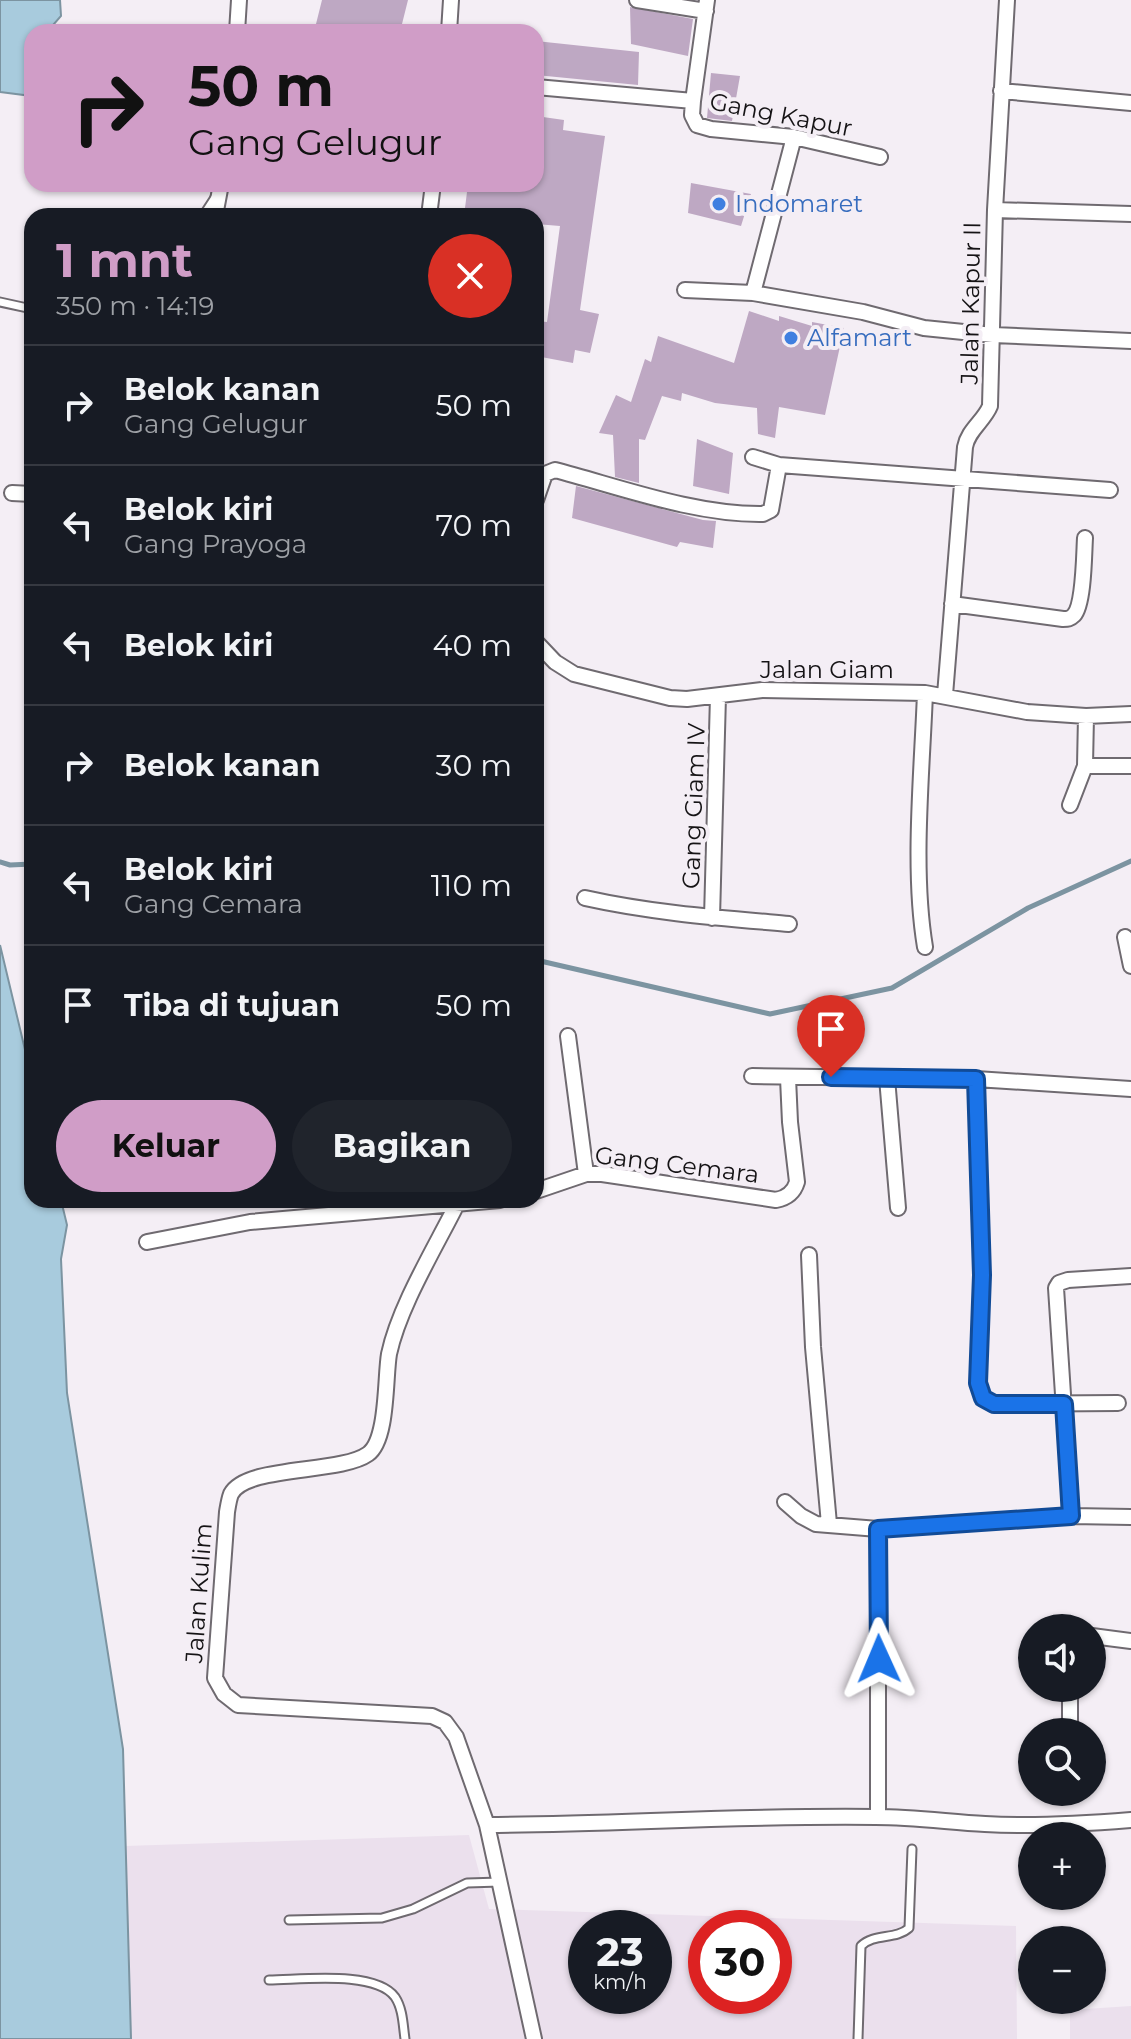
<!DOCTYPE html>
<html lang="id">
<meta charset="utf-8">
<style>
:root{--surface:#171b24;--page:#20242c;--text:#f1f3f6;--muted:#9ea1a6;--line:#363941;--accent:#d09dc7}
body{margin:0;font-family:Montserrat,sans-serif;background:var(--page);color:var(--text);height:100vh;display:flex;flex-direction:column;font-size:30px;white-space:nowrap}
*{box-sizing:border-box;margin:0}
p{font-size:26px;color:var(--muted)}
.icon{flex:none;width:44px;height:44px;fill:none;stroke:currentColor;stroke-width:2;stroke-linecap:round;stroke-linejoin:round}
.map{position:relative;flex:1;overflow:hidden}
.details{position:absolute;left:24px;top:208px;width:520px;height:1000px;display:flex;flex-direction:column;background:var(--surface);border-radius:24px;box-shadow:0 2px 6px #0004}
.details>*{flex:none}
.top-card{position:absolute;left:24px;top:24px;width:520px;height:168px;border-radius:24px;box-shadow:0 2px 6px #0004;background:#d09dc7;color:#111;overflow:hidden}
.buttons{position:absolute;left:1018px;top:1614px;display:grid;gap:16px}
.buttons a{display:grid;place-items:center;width:88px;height:88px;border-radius:50%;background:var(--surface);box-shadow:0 2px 6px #0004;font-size:40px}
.speed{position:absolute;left:568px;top:1910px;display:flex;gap:16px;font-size:40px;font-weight:700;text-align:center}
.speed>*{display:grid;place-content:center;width:104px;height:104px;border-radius:50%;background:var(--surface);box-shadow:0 2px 6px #0004;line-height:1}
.speed small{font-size:20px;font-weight:400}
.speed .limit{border:12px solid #d22;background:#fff;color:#111}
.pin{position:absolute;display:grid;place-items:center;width:68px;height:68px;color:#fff;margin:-82px -34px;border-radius:50% 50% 50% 0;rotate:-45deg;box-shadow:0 0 8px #0007}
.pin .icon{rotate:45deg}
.me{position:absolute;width:88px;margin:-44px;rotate:359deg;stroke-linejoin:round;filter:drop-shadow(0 0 6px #0008)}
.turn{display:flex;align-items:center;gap:28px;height:168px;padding:0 32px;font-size:36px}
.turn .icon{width:104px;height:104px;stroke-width:2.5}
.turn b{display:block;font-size:56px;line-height:68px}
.round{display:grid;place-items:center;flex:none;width:84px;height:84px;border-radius:42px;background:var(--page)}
.overview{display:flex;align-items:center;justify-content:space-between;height:136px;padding:0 32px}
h1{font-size:48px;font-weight:700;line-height:60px;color:var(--accent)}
.action{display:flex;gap:16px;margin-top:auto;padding:16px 32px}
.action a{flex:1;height:92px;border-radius:48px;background:var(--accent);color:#111;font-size:32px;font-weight:700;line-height:92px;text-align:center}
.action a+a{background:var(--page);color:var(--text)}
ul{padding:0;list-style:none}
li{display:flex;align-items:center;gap:24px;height:120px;padding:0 32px;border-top:2px solid var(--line)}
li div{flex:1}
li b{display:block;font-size:30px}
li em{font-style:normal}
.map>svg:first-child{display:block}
</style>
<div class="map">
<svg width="1131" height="2039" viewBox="0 0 1131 2039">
<rect width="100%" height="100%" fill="#f4eef5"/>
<path fill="#ebe0ed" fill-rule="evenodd" d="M469 1835 489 1909 1016 1926 1017 2039H131L125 1846ZM586 1928H654V1996H586ZM706 1928H774V1996H706Z
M1131 2006V2039H1070V2010Z"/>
<path fill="#a8cbdd" stroke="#7c94a1" stroke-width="2" d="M0 0H60L61 16 47 32H32V96L0 92Z
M0 945 32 1079V1200H61L67 1225 61 1259 67 1393 123 1749 131 2039H0Z"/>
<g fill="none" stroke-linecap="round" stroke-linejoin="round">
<path stroke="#7c94a1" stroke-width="5" d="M0 862 10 865 32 864
M536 960 770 1014 892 988 1028 908 1131 861"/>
</g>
<path fill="#bea8c3" d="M322 0H408L400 32H329L315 28Z
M630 7 693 19 688 56 631 44Z
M536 41 639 52 638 85 536 75Z
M711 73 740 76 732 121 707 118Z
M536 116 564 120 563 130 605 136 580 310 599 314 590 353 575 350 573 363 536 356V321L547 322 560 226 536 224V216H464L468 184H536Z
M691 183 751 194 741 226 688 213Z
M749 311 779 321V316L812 326V322L844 328 825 415 779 407 775 438 758 434 757 408 715 403 682 393 681 401 662 396 645 440 639 439V483L615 477 613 435 599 433 616 395 631 402 645 359 651 362 658 336 734 363Z
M697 439 733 453 729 494 693 486Z
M576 486 703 520 716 521 713 548 680 542 677 547 572 518Z"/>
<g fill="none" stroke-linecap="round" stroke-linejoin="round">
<defs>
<path id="service" d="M203 216 216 196
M0 302 32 309
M289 1920 382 1918 413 1909 467 1883 500 1882
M269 1980C300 1980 375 1970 395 1997 403 2009 403 2025 405 2039
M858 2039 861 1946C874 1933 896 1940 909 1928L912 1849"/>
<path id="minor" d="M637 0 706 11
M707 0 693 101 692 115 697 125 711 129 794 137 880 157
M237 32 239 0
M449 32 451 0
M536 87 693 101
M1001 91 1131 103
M995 210 1131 214
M215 216 221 184
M429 216 433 184
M685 290 753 293 863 312 924 328 993 335 1131 341
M753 293 794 137
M753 457 779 465 1110 490
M12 493 32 494
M536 500 545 474 555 470C620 487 695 515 763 514L771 510 779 465
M952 604 1063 619C1068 619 1070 619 1074 615 1084 604 1084 553 1085 538
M536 642 555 662 574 674 670 698 687 699 762 690 925 693 1027 712 1086 716 1131 714
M925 693C922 773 912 869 925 947
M945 695 965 447C968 430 984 421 990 406L995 210 1007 0
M1085 766H1131
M1070 805 1085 766 1086 716
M585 898C652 913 721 918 789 924
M712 918 718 696
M1125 937 1131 966
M568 1036 586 1174
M752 1076 976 1079 1131 1089
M887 1078 898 1208
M976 1079 982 1275 978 1383 983 1398 994 1404 1118 1403
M536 1191 586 1174H602L776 1200C787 1198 794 1192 797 1182L790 1122 788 1078
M457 1204C435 1248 399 1307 389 1354 385 1377 388 1440 368 1454 340 1474 246 1465 231 1494 229 1499 228 1506 227 1512L215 1678 224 1694 238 1705 432 1716 445 1722 456 1737 487 1825 534 2039
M147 1242 250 1222 500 1200
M809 1255 813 1347 829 1524
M785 1502 801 1516 816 1524 878 1529 1071 1516 1131 1517
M1071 1516 1056 1288 1059 1283 1068 1280 1131 1276
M878 1529V1817
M1092 1636 1131 1641
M1070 1727V1688
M487 1825C617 1824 746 1815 876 1817 913 1817 949 1822 985 1824 1034 1827 1082 1824 1131 1820"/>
</defs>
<use href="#service" stroke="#6f6a70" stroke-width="11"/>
<use href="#minor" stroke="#6f6a70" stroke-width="18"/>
<use href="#service" stroke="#fff" stroke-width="7"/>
<use href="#minor" stroke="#fff" stroke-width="14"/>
</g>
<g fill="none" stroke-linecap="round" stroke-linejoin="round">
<defs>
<path id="route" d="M831 1077 976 1079 982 1275 978 1383 983 1398 994 1404H1064L1071 1516 878 1529 879 1659"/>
</defs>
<use href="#route" stroke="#114b97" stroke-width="20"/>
<use href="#route" stroke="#1a73e8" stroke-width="14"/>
</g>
<g fill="#3f7fe0" stroke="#f4eef5" stroke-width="3">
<circle cx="719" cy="204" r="8"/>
<circle cx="791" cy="338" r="8"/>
</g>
<g text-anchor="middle" stroke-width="8" stroke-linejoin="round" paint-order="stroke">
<g font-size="24" fill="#151315" stroke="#f4eef5">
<text transform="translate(781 115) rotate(11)" y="8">Gang Kapur</text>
<text transform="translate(971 303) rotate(-89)" y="8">Jalan Kapur II</text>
<text x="827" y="678">Jalan Giam</text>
<text transform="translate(694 806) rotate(-88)" y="8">Gang Giam IV</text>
<text transform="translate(677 1165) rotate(7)" y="8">Gang Cemara</text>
<text transform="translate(199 1593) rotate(-86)" y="8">Jalan Kulim</text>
</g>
<g font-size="24" fill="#366cbe" stroke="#f4eef5" text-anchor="start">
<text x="735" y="212">Indomaret</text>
<text x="807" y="346">Alfamart</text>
</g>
</g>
</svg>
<div class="buttons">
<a><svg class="icon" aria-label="sound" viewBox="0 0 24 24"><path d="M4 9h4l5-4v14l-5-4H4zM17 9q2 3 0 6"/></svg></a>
<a><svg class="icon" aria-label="search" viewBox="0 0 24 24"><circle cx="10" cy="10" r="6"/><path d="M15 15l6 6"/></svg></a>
<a>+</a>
<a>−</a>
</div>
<div class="speed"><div>23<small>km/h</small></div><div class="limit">30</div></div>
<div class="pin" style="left:831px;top:1077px;background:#d93025"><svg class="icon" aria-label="arrive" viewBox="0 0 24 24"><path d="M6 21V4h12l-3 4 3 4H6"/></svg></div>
<svg class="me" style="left:879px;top:1659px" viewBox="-20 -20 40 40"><path d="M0-17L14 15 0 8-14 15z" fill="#1a73e8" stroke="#fff" stroke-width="4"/></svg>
<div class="top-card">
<div class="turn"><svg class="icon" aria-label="right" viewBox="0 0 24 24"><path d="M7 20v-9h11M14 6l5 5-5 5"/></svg><div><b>50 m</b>Gang Gelugur</div></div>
</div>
<section class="details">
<div class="overview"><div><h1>1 mnt</h1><p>350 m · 14:19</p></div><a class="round" style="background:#d93025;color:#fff"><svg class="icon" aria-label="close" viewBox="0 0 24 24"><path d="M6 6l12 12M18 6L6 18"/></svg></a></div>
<ul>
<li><svg class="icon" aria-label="right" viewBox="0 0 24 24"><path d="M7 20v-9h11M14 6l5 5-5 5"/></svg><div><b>Belok kanan</b><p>Gang Gelugur</p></div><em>50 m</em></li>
<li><svg class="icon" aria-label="left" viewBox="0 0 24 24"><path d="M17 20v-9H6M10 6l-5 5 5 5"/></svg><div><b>Belok kiri</b><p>Gang Prayoga</p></div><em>70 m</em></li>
<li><svg class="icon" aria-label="left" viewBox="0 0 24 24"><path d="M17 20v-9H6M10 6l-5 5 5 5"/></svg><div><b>Belok kiri</b></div><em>40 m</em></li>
<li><svg class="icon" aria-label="right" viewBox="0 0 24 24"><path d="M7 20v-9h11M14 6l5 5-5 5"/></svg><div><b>Belok kanan</b></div><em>30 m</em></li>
<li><svg class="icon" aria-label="left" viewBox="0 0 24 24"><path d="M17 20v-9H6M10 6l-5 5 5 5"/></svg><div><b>Belok kiri</b><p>Gang Cemara</p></div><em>110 m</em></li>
<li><svg class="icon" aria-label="arrive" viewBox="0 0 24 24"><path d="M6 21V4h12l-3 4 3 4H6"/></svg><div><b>Tiba di tujuan</b></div><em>50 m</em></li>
</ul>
<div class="action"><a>Keluar</a><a>Bagikan</a></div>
</section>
</div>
